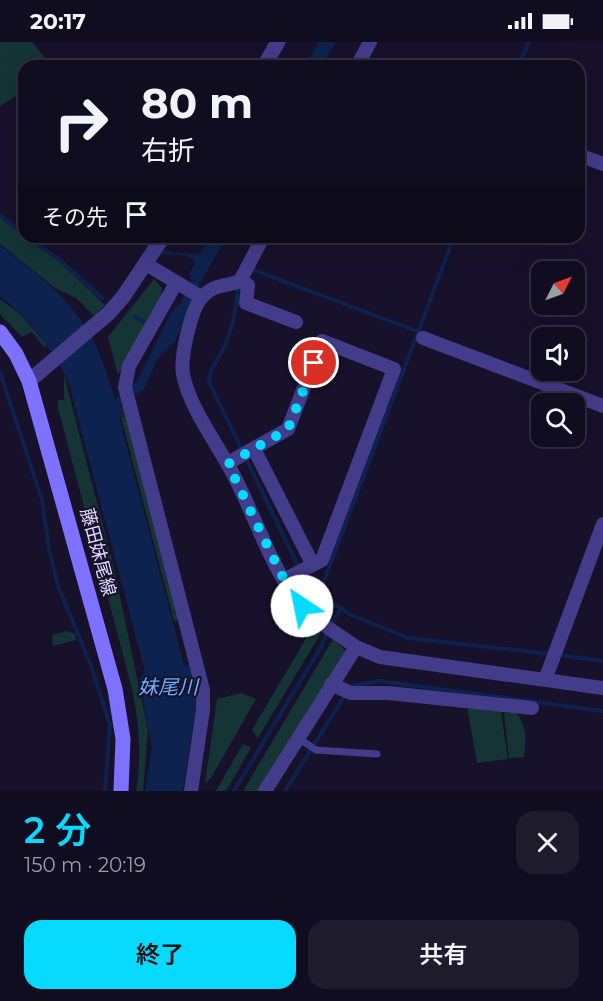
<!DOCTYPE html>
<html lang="ja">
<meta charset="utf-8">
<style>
:root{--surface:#110d20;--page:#1e1b2d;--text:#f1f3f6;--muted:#9c9ca5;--line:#302d3e;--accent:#07daff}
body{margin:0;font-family:Montserrat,"Noto Sans JP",sans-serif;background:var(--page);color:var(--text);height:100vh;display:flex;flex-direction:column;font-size:22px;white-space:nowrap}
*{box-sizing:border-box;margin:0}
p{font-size:20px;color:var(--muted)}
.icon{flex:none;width:33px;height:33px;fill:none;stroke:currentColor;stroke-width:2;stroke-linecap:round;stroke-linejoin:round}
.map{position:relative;height:749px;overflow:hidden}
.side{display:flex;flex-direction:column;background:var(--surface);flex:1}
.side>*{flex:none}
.top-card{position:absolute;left:18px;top:18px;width:567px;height:183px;border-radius:18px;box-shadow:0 6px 24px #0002,0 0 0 2px var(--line);background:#110d20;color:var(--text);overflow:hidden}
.needle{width:39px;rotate:48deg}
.controls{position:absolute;left:531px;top:219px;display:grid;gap:12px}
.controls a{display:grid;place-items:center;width:54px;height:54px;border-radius:12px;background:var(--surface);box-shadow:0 6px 24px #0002,0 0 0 2px var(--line);font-size:30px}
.pin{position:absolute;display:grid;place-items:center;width:51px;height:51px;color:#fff;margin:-26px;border:3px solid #fff;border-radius:50%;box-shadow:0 2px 6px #0007}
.me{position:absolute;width:66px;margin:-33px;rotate:326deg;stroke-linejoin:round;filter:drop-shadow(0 0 4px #0008)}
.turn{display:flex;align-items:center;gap:21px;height:126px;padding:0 24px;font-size:27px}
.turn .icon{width:78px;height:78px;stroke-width:2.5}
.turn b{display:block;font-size:42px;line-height:51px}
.then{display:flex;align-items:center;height:57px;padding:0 24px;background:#0003;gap:12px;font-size:22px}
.round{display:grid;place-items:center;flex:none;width:63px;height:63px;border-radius:18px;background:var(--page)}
.summary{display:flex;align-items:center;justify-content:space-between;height:102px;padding:0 24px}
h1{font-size:36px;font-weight:600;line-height:45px;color:var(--accent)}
.primary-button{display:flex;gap:12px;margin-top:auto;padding:12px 24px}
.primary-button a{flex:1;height:69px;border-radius:18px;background:var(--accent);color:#111;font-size:24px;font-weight:600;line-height:69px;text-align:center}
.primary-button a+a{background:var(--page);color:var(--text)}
.status{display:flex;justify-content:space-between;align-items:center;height:42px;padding:0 30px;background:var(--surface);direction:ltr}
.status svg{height:16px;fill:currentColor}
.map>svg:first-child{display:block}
</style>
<div class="status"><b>20:17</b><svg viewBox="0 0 49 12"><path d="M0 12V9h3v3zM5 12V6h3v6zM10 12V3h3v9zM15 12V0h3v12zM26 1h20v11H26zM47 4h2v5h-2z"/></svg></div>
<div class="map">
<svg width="603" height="749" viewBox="0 0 603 749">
<rect width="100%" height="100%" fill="#17112b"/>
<path fill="#143435" d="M0 0H32L52 24H24V49L0 64Z
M0 176 57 218 105 263 94 274 76 256 55 246 4 205 0 202Z
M154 237 162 246 161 255 118 333 108 295Z
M0 257 21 273 48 304 44 305 32 290 22 295 0 272Z
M64 333 114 526 148 688 143 749H136C142 715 139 685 133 651L58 366V358H64Z
M124 363 180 578 174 579 121 375H124L121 364Z
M317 587 321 591 258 696 252 688 311 588Z
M67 589 75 592 76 598 53 604 52 593Z
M333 597 345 608 344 614 259 749H243Z
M241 651 256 657 211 736 205 741 217 657Z
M467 664 501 670 508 717 477 721Z
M515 670C527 682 526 698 524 715L509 716 504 671Z
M243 702 251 706 226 749H216Z"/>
<path fill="#0d224e" d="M319 0H336L322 24H305Z
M143 195H147L151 207 199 213 209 195H226L191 258 175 300 158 316 144 347 120 364 123 374 119 375 184 623 192 622 196 665 183 749H145L152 706 139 637 145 630 68 338C50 304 31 279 0 254V203C37 231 76 261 96 304 104 321 109 339 115 357L137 339 171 271 181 260 191 238 189 232 196 220 185 213 149 212Z"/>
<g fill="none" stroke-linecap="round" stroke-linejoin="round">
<path stroke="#0d224e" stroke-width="4" d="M519 24 529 0
M0 173 24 193
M27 195 61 219 102 256
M254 228 419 290
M238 248C236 267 233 287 224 305 219 318 209 326 209 340L299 526
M135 275 143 279
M0 330 42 458 49 507 58 544 90 621 110 683 105 749
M302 533 319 552 351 573 408 596 550 612
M319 552 454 195
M330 584 341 566
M558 613 603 619
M349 647 354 643 380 639 603 669
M234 749 321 605 327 590
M285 749 345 653"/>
<path stroke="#433c8a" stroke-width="7" d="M298 696 316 708 377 712"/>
<path stroke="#433c8a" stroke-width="14" d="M357 24 370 0
M579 113 603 122
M263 195 240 239C226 245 216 241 203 254 191 265 180 316 183 332 190 368 218 402 234 434 254 472 268 517 293 553 308 575 334 589 356 605L265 749
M146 222 201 255
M240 239 248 243 246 261 296 280
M176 241 129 324 125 345 203 648V668L191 749
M423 296 603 364
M254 407 313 523
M228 421 288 387 322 299 394 327 322 518 284 538
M356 605 380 615 603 646
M545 638 603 482
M331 642 351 651H388L532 666"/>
<path stroke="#433c8a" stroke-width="15" d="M264 24 278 0
M29 339 109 271 123 255 163 195"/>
<path stroke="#7c72ff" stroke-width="15" d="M0 290 16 312 29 339 115 647 123 697 121 749"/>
</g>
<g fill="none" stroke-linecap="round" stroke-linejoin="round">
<path stroke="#07daff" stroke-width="10" stroke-dasharray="0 18" d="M302 564 281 532 228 422 288 387 314 321"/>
</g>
<g text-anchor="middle" stroke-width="4.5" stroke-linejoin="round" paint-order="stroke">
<g font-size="18" fill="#e0dbff" stroke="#17112b">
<text transform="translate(98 510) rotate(75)" y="6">藤田妹尾線</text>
</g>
<g font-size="20" font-style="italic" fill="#69b2ff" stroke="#17112b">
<text x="168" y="652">妹尾川</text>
</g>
</g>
</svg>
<div class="controls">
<a><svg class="needle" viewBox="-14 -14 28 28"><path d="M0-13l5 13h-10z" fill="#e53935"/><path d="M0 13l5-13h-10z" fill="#9c9ca5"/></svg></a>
<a><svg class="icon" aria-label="sound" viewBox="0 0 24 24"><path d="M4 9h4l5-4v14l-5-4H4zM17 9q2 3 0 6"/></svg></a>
<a><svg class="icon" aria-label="search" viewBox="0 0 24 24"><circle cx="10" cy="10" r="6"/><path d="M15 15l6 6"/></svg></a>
</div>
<div class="pin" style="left:314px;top:321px;background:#d93025"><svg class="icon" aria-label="arrive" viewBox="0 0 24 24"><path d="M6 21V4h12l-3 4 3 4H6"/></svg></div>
<svg class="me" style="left:302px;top:564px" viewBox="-20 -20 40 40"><circle r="19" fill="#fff"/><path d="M0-13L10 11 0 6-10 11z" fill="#07daff"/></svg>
<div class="top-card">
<div class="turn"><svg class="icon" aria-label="right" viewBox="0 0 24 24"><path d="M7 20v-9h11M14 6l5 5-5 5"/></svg><div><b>80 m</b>右折</div></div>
<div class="then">その先<svg class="icon" aria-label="arrive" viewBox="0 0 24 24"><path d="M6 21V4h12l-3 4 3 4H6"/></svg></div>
</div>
</div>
<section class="side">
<div class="summary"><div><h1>2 分</h1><p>150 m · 20:19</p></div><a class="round"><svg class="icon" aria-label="close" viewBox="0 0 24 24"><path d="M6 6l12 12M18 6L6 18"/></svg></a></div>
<div class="primary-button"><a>終了</a><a>共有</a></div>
</section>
